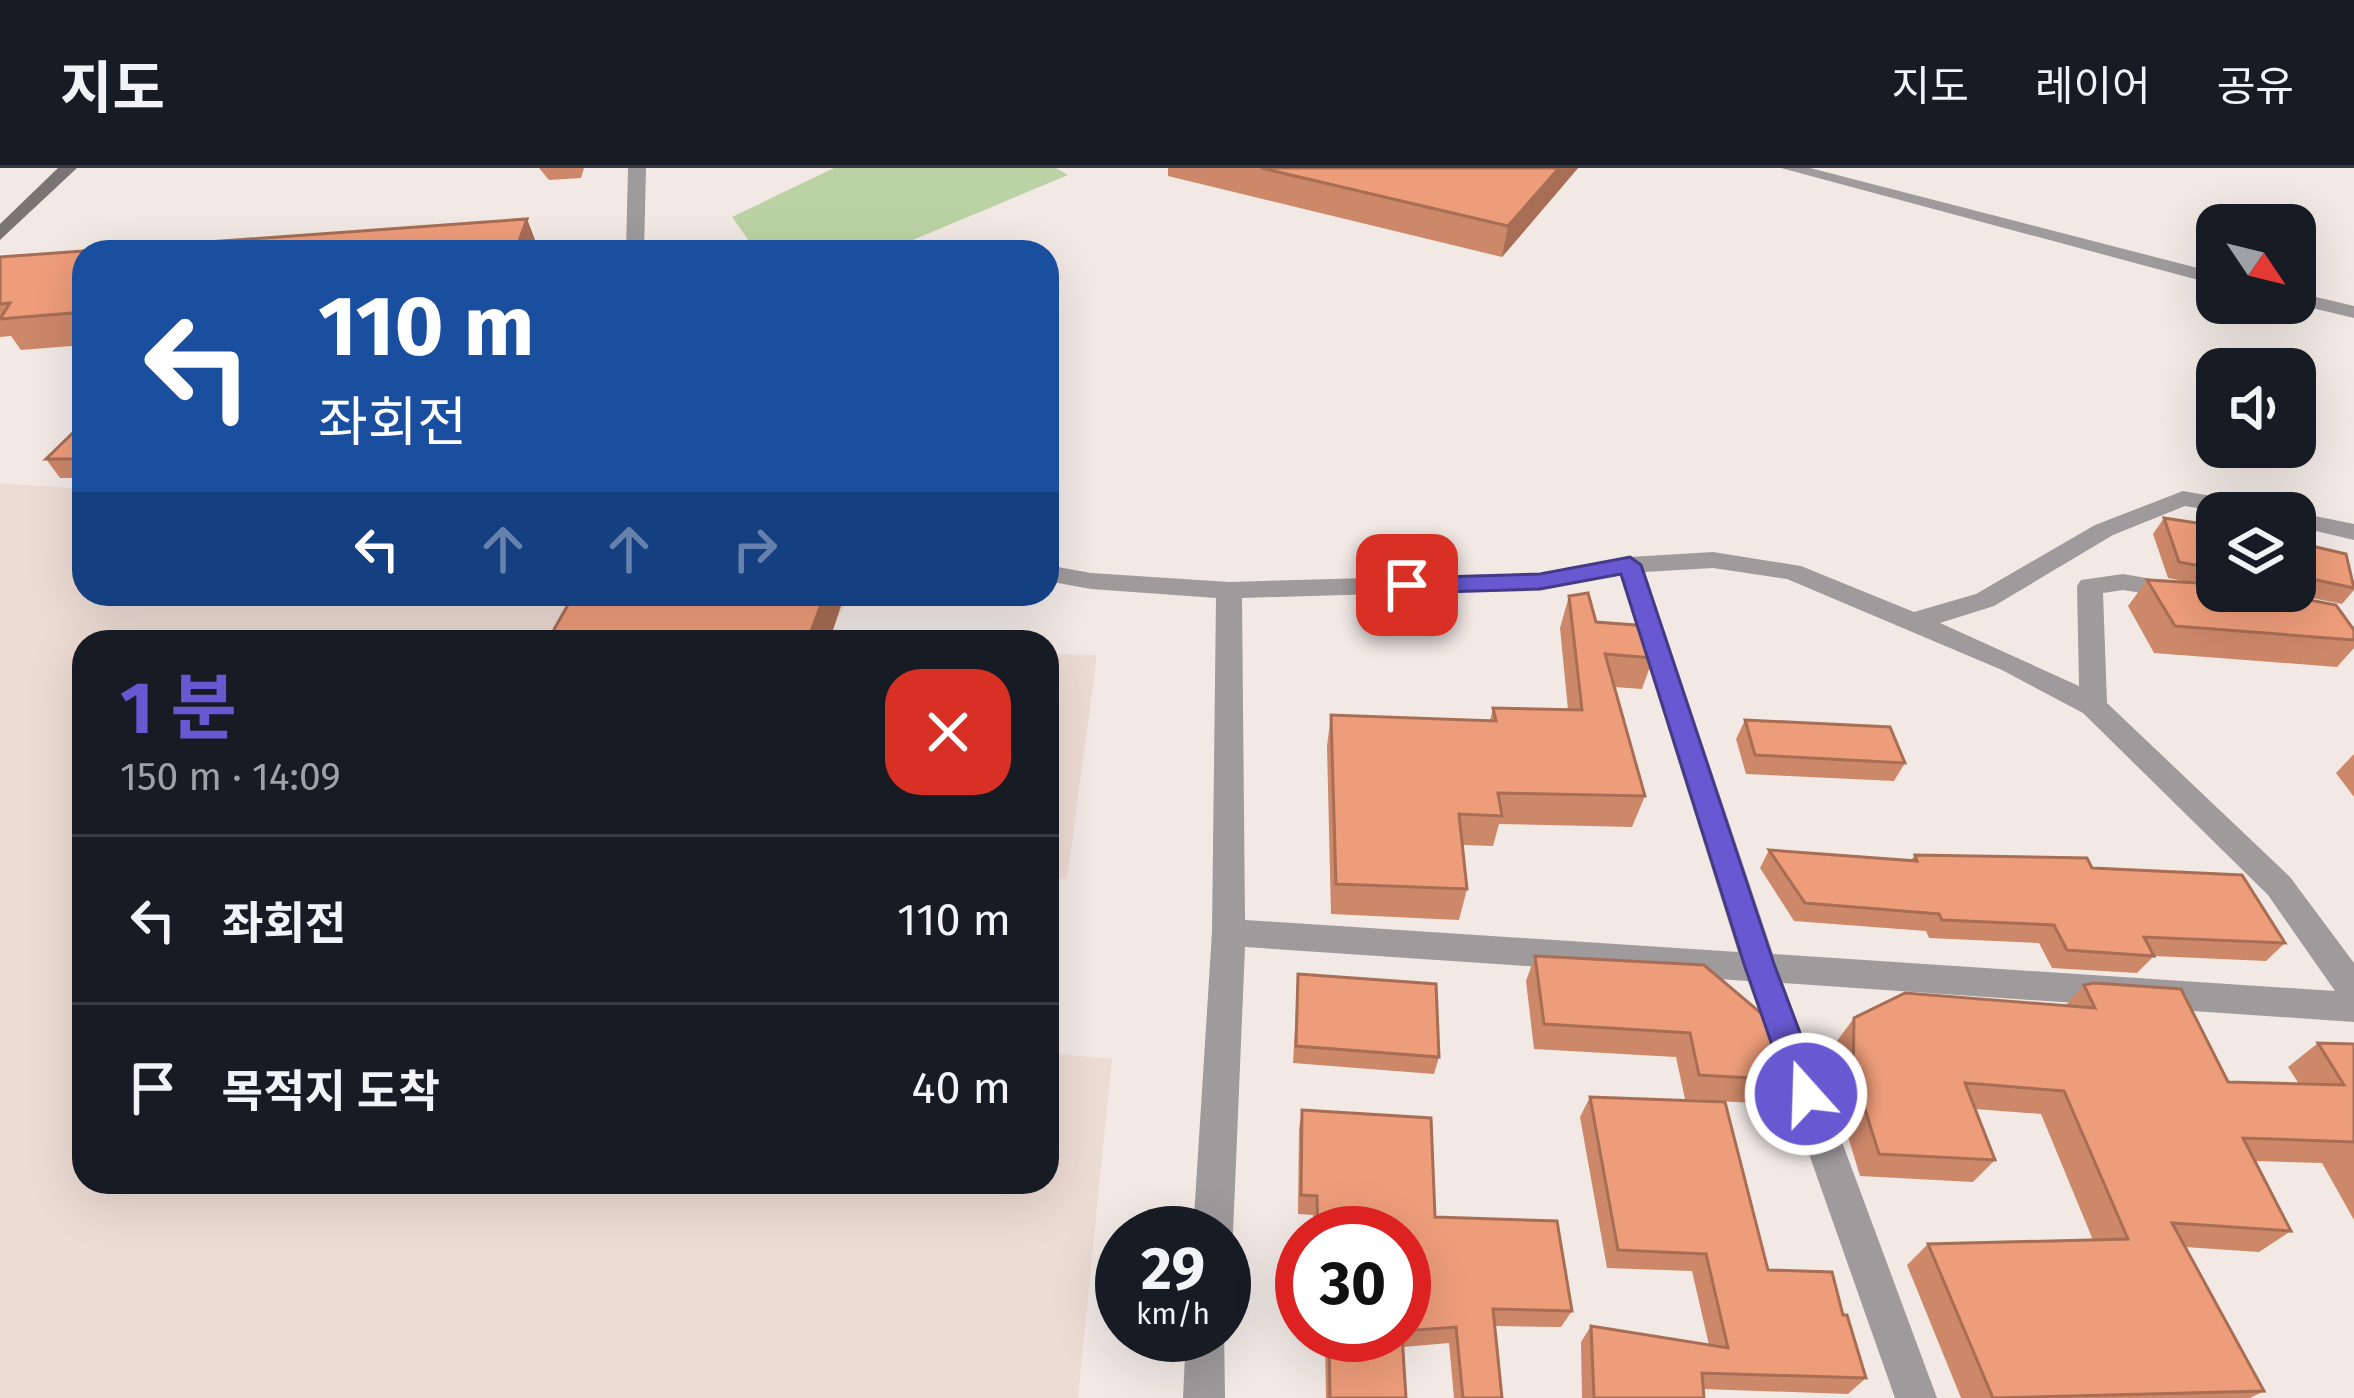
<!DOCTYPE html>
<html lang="ko">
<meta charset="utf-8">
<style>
:root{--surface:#171b24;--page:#242831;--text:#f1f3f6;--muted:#9ea1a6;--line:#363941;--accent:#6859d2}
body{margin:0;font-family:"Fira Sans","Noto Sans KR",sans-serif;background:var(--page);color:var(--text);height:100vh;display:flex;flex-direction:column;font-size:45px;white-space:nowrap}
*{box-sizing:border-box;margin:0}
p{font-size:39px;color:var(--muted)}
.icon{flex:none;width:66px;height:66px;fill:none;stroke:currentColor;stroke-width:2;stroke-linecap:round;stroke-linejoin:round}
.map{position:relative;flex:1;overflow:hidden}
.sheet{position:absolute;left:72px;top:462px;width:987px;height:564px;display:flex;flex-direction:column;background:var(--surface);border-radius:36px;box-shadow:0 12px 48px #0002}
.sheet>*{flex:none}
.banner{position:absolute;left:72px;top:72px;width:987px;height:366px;border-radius:36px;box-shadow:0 12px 48px #0002;background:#1a4fa0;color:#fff;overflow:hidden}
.needle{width:78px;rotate:125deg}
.tools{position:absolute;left:2196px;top:36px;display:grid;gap:24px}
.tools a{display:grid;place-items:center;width:120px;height:120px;border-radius:24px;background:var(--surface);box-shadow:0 12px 48px #0002;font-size:60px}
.speed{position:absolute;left:1095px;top:1038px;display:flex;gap:24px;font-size:60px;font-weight:700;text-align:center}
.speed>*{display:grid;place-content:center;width:156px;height:156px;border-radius:50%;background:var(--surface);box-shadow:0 12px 48px #0002;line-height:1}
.speed small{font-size:30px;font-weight:400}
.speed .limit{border:18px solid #d22;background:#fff;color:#111}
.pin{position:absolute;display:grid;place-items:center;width:102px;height:102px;color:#fff;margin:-51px;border-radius:24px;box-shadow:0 6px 18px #0006}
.me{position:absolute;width:132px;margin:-66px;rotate:340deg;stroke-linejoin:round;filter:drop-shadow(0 0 9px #0008)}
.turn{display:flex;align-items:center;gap:42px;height:252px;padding:0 48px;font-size:54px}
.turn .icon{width:156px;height:156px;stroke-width:2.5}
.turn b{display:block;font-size:84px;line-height:102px}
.lanes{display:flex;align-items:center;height:114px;padding:0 48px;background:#0003;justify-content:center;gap:60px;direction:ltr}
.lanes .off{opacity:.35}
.round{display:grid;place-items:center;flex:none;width:126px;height:126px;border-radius:36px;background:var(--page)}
.overview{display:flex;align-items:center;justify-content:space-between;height:204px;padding:0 48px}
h1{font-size:72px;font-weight:700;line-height:90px;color:var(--accent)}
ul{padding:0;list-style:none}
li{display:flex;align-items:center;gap:36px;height:168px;padding:0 48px;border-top:3px solid var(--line)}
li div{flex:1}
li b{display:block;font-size:45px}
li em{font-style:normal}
header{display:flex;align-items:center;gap:72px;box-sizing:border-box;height:168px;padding:0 60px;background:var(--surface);border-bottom:3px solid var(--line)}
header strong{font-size:57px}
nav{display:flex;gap:66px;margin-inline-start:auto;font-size:42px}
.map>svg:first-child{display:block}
</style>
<header>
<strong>지도</strong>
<nav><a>지도</a><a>레이어</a><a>공유</a></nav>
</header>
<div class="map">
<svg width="2354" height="1230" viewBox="0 0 2354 1230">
<rect width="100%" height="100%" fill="#f2e9e5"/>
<path fill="#eddcd4" d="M0 315 84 321V426H825L845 437 826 474H84V1014H1047V885L1112 891 1078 1230H0Z
M1047 486 1097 487 1067 711 1047 709Z"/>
<path fill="#bbd3a4" d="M834 0H1056L1068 7 884 84H771L749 73 732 49Z"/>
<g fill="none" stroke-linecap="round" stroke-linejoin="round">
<path fill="#9f9a9b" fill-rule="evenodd" d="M628 0H646L644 84H626Z
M1781 0H1810L2217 105V117Z
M2295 124 2354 138V150L2291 135H2295Z
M2183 323 2269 338 2281 345H2227L2185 338 2113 367 1994 438 1940 455 2079 518 2077 418 2081 412 2123 406 2193 418 2197 424 2184 432 2123 422 2103 425 2107 535 2290 709 2354 795V854L1783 815 1937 1230H1895L1748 813 1245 779 1233 1065 1224 1080V1065H1193L1212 764 1216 430 1091 421 1047 413V397L1091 405 1229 414 1540 405 1630 389 1713 384 1801 398 1914 444 1976 426 2095 357ZM1713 400 1787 411 2002 502 2083 545 2268 727 2335 823 1773 786 1645 404ZM1620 407 1738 784 1245 752 1242 430 1540 421Z
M2295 344 2354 356V372L2295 358V345H2289Z
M1224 1158 1225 1230H1183L1186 1167H1224Z"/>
<path fill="#7a7475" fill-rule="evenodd" d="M58 0H77L0 72V56Z"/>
</g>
<path fill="#cd8769" d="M539 0H584L581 10 549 12Z
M1168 0H1578L1502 89 1168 8Z
M527 51 538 80 84 84V177L21 182 11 168 0 169V89Z
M84 254V310H60L46 291Z
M2164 350 2217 358V423H2295V374L2354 414V422L2342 436 2297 427 2295 429 2354 462V480L2337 499 2154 485 2128 438 2147 412 2194 415 2168 410 2153 366Z
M1569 428 1596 454 1653 490 1642 521 1614 519 1645 628 1632 659 1499 656 1493 678 1463 677 1467 721 1459 752 1331 746 1327 578 1331 547 1490 553 1493 540 1568 542 1560 460Z
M1745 552 1905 595 1894 613 1746 606 1736 571Z
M2354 586V629L2336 605Z
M1769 682 1911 692 1915 687 2092 700 2285 775 2266 793 2154 788 2137 805 2052 800 2039 775 1929 770 1926 763 1794 753 1760 700Z
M1535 788 1785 912 1769 936 1685 931 1676 889 1534 881 1526 813Z
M1298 806 1439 889 1434 906 1293 895Z
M2084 817 2228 914 2299 916 2288 899 2318 875 2354 876V1052L2322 995 2255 993 2291 1063 2259 1084 2185 1079 2264 1223 2250 1230H1961L1907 1097 1928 1076 2093 1072 2041 946 1975 941 1995 992 1973 1014 1860 1008 1835 926 1837 873 1854 850 2065 838Z
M1590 929 1768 1102 1843 1147 1866 1210 1848 1226 1703 1221 1704 1230H1582L1581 1174 1591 1158 1709 1177 1692 1103 1607 1100 1580 949Z
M1302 942 1435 1049 1572 1143 1561 1159 1495 1158 1502 1230H1454L1449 1175 1403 1179 1406 1230H1326L1325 1167H1404V1065H1314L1313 1047 1298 1046 1299 961Z"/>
<path fill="#a76e55" d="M1559 0H1578L1502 89 1508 58Z
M527 51 538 80 537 84H515Z
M825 426H845L829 474H807Z"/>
<path fill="#ee9d7a" stroke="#a76e55" stroke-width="3" d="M1261 0H1559L1508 58Z
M527 51 515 84H84V144L0 151 10 135 0 136V89Z
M84 254V291H46Z
M2164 350 2217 358V401L2179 394Z
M2295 374 2346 386 2354 420 2298 408 2305 417 2295 416Z
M2197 410 2217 414V423H2262L2336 437 2354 462V472L2175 458 2147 412 2199 415Z
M1588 425 1596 454 1648 458 1653 490 1605 486 1645 628 1498 625 1502 648 1459 646 1467 721 1336 716 1331 547 1496 553 1493 540 1582 542 1569 428Z
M574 426H825L807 474H547Z
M1745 552 1890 559 1905 595 1755 587Z
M1769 682 1917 693 1915 687 2087 690 2092 700 2242 707 2285 775 2144 769 2154 788 2067 782 2054 757 1942 752 1939 746 1805 735Z
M1535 788 1704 797 1769 852 1785 912 1699 907 1690 865 1544 856Z
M1298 806 1436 816 1439 889 1296 878Z
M2094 815 2181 821 2228 914 2344 917 2318 875 2354 876V974L2243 970 2291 1063 2172 1055 2264 1223 1993 1230 1928 1076 2128 1071 2064 923 1965 915 1995 992 1879 986 1853 903 1854 850 1905 825 2095 840 2084 817Z
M1590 929 1725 934 1768 1102 1832 1104 1843 1147H1847L1866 1210 1702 1205 1704 1230H1594L1591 1158 1728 1180 1706 1086 1618 1082Z
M1302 942 1431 950 1435 1049 1557 1053 1572 1143 1493 1141 1502 1230H1463L1456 1159 1404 1163V1065H1318L1317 1028 1301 1027Z
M1329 1167H1402L1406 1230H1330Z"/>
<path fill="#6859d2" stroke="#443a88" stroke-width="3" d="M1630 389 1641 397 1774 796 1823 926 1818 937 1806 941 1794 937 1789 926 1744 796 1621 406 1540 421 1407 425 1395 417 1407 410 1540 406Z"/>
</svg>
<div class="tools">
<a><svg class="needle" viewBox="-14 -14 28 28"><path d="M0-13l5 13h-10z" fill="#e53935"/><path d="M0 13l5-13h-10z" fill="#9ea1a6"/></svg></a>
<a><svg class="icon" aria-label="sound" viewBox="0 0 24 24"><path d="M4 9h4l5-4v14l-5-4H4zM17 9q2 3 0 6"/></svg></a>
<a><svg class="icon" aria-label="layers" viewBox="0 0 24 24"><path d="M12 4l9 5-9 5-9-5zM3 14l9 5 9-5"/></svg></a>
</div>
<div class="speed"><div>29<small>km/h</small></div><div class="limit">30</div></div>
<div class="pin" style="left:1407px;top:417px;background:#d93025"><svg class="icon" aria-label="arrive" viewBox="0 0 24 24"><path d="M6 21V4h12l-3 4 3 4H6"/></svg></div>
<svg class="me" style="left:1806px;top:926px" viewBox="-20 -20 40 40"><circle r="17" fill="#6859d2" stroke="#fff" stroke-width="3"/><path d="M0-11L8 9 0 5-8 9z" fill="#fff"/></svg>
<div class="banner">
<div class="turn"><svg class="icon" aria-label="left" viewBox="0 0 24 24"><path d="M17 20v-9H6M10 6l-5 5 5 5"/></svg><div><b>110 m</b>좌회전</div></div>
<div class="lanes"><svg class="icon" aria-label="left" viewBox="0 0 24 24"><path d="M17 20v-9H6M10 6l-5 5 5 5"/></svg><svg class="icon off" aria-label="ahead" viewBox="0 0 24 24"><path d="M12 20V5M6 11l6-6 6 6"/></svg><svg class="icon off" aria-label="ahead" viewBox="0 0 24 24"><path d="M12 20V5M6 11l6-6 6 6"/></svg><svg class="icon off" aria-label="right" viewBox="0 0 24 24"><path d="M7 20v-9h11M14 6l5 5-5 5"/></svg></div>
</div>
<section class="sheet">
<div class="overview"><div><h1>1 분</h1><p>150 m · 14:09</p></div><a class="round" style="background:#d93025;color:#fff"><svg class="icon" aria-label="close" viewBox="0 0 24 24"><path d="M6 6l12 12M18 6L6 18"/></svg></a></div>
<ul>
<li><svg class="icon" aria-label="left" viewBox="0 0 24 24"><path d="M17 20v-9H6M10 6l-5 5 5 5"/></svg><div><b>좌회전</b></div><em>110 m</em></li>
<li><svg class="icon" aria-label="arrive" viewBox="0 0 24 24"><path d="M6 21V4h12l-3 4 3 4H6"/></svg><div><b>목적지 도착</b></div><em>40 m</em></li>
</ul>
</section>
</div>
